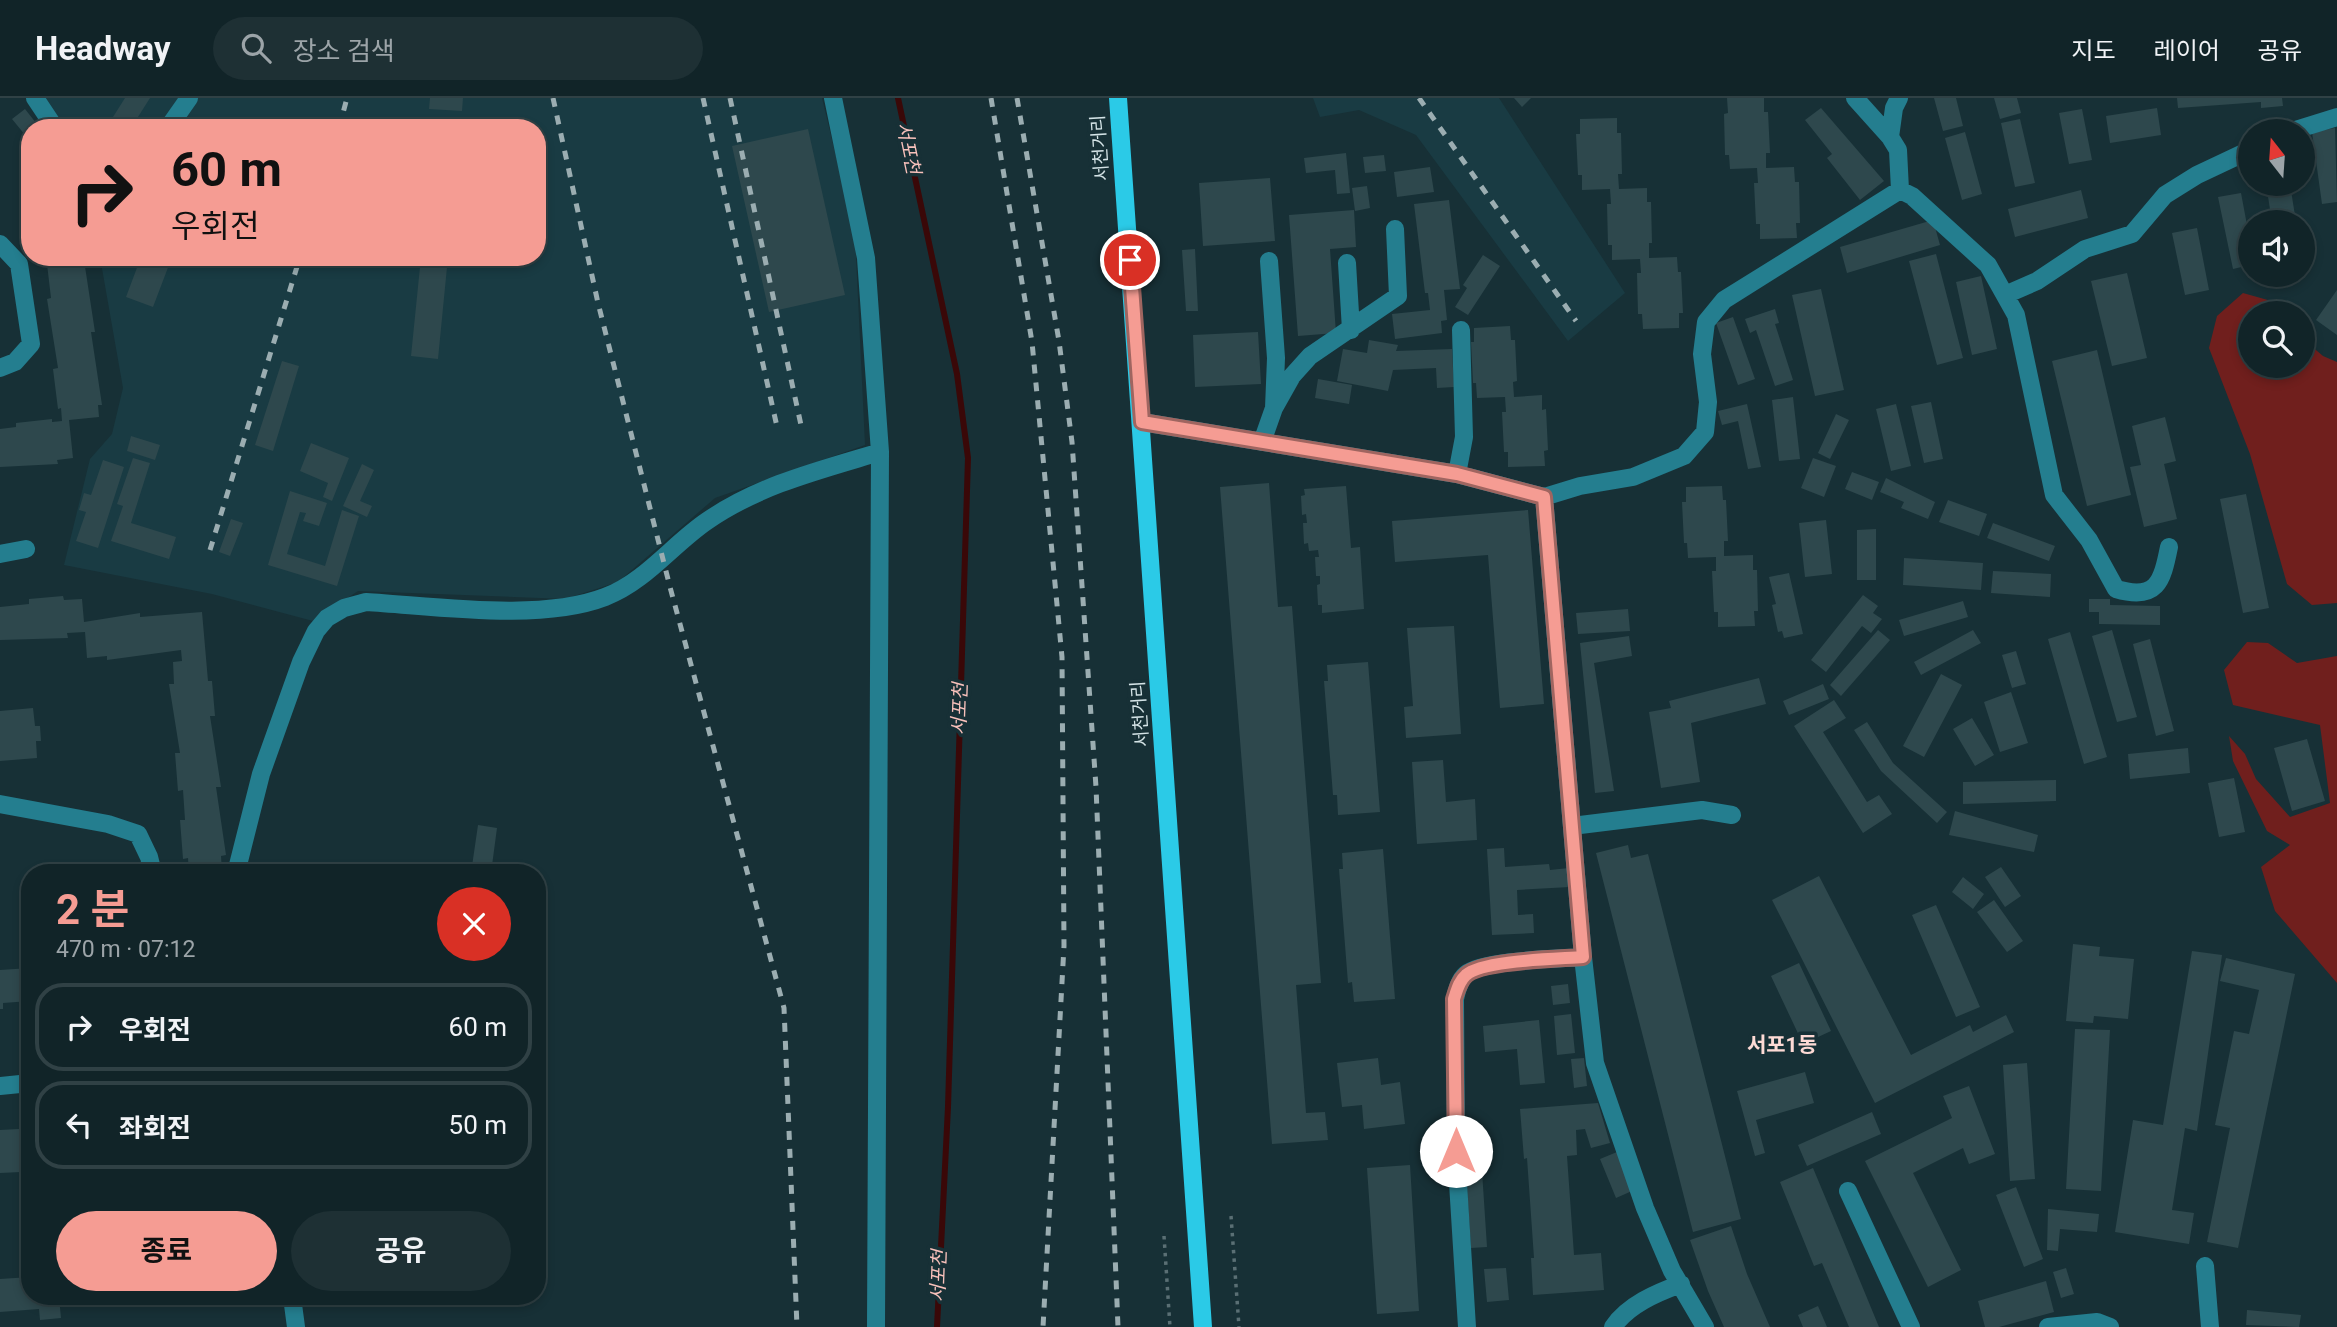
<!DOCTYPE html>
<html lang="ko">
<meta charset="utf-8">
<style>
:root{--surface:#112428;--page:#1e3034;--text:#f1f3f6;--muted:#9ca4a8;--line:#304145;--accent:#f59c93}
body{margin:0;font-family:Roboto,"Noto Sans KR",sans-serif;background:var(--page);color:var(--text);height:100vh;display:flex;flex-direction:column;font-size:26px;white-space:nowrap}
*{box-sizing:border-box;margin:0}
p{font-size:23px;color:var(--muted)}
.icon{flex:none;width:38px;height:38px;fill:none;stroke:currentColor;stroke-width:2;stroke-linecap:round;stroke-linejoin:round}
.map{position:relative;flex:1;overflow:hidden}
.side{position:absolute;left:21px;top:766px;width:525px;height:441px;display:flex;flex-direction:column;background:var(--surface);border-radius:28px;box-shadow:0 4px 10px #0003,0 0 0 2px var(--line)}
.side>*{flex:none}
.banner{position:absolute;left:21px;top:21px;width:525px;height:147px;border-radius:28px;box-shadow:0 4px 10px #0003,0 0 0 2px var(--line);background:#f59c93;color:#111;overflow:hidden}
.needle{width:46px;rotate:343deg}
.controls{position:absolute;left:2238px;top:21px;display:grid;gap:14px}
.controls a{display:grid;place-items:center;width:77px;height:77px;border-radius:50%;background:var(--surface);box-shadow:0 4px 10px #0003,0 0 0 2px var(--line);font-size:35px}
.pin{position:absolute;display:grid;place-items:center;width:60px;height:60px;color:#fff;margin:-30px;border:4px solid #fff;border-radius:50%;box-shadow:0 2px 7px #0007}
.me{position:absolute;width:77px;margin:-38px;rotate:0deg;stroke-linejoin:round;filter:drop-shadow(0 0 5px #0008)}
.turn{display:flex;align-items:center;gap:24px;height:147px;padding:0 35px;font-size:32px}
.turn .icon{width:91px;height:91px;stroke-width:2.5}
.turn b{display:block;font-size:49px;line-height:60px}
.round{display:grid;place-items:center;flex:none;width:74px;height:74px;border-radius:37px;background:var(--page)}
.overview{display:flex;align-items:center;justify-content:space-between;height:119px;padding:0 35px}
h1{font-size:42px;font-weight:700;line-height:52px;color:var(--accent)}
.cta{display:flex;gap:14px;margin-top:auto;padding:14px 35px}
.cta a{flex:1;height:80px;border-radius:42px;background:var(--accent);color:#111;font-size:28px;font-weight:700;line-height:80px;text-align:center}
.cta a+a{background:var(--page);color:var(--text)}
ul{padding:0;list-style:none}
li{display:flex;align-items:center;gap:21px;height:88px;margin:0 14px 10px;padding:0 21px;border:4px solid var(--line);border-radius:28px}
li div{flex:1}
li b{display:block;font-size:26px}
li em{font-style:normal}
header{display:flex;align-items:center;gap:42px;box-sizing:border-box;height:98px;padding:0 35px;background:var(--surface);border-bottom:2px solid var(--line)}
header strong{font-size:33px}
nav{display:flex;gap:38px;margin-inline-start:auto;font-size:24px}
.search{width:490px;height:63px;background:var(--page);display:flex;align-items:center;gap:18px;box-sizing:border-box;padding:0 24px;border-radius:38px;color:var(--muted);font-size:26px}
.map>svg:first-child{display:block}
</style>
<header>
<strong>Headway</strong>
<div class="search"><svg class="icon" aria-label="search" viewBox="0 0 24 24"><circle cx="10" cy="10" r="6"/><path d="M15 15l6 6"/></svg>장소 검색</div>
<nav><a>지도</a><a>레이어</a><a>공유</a></nav>
</header>
<div class="map">
<svg width="2337" height="1229" viewBox="0 0 2337 1229">
<rect width="100%" height="100%" fill="#173036"/>
<path fill="#193b43" d="M26 0H822L855 137 865 347 715 400 618 484 565 501 358 493 313 523 212 496 64 467 90 361 112 336 123 290 100 159H537V30H45Z
M1313 0H1499L1625 195 1568 243 1416 37 1359 12 1320 19Z"/>
<path fill="#701f1d" d="M2243 195 2289 208 2291 215H2250V268H2303V241L2323 258 2337 264V505L2312 507 2287 486 2250 356 2209 250 2217 218Z
M2247 544 2268 545 2297 565 2337 558V885L2275 813 2261 769 2290 747 2267 733 2233 663 2229 638 2245 656 2256 681 2290 719 2330 705 2320 627 2233 607 2224 572Z"/>
<g fill="none" stroke-linecap="round" stroke-linejoin="round">
<path stroke="#3a0808" stroke-width="6" d="M898 0 957 276 968 360 948 1009 937 1229"/>
</g>
<path fill="#2e484d" d="M125 0H150L131 30H106Z
M430 0H463L462 13 429 11Z
M1514 0H1531L1522 9Z
M1727 0H1764V14H1768L1770 55H1766V70L1794 69 1795 84H1799L1800 125H1796L1797 140 1760 141V126H1756L1754 85H1758L1757 70 1730 71 1729 57H1725L1724 16 1728 15Z
M1934 0H1956L1963 28 1943 33Z
M1994 0H2017L2021 15 2000 21Z
M2177 0H2282L2283 8 2261 10V4L2178 10Z
M1821 10 1884 83 1860 102 1827 60 1832 56 1805 22Z
M2157 10 2161 37 2110 45 2106 18Z
M25 11 40 30H30V43L12 21Z
M2082 11 2092 62 2069 66 2059 15Z
M1617 20V35H1621L1622 76H1618L1619 91 1647 90V104H1651L1652 145H1649V160L1677 159 1678 174H1681L1683 215H1679V230L1643 231 1642 216H1638L1637 175H1641L1640 161 1612 162V147H1608L1607 106H1611L1610 91 1582 92V77H1578L1576 36H1580V21Z
M2020 21 2035 85 2015 89 2001 25Z
M2335 30 2337 104 2322 106 2312 34Z
M808 31 845 197 769 214 732 48Z
M1965 34 1982 96 1962 102 1945 40Z
M1346 55 1350 95 1337 96 1335 72 1306 75 1304 60Z
M1384 57 1386 73 1365 75 1363 59Z
M1430 69 1434 94 1397 99 1394 74Z
M1270 80 1275 143 1203 148 1199 85Z
M2266 86H2290L2296 124H2272Z
M1367 88 1370 110 1355 113 1352 90Z
M2081 92 2088 120 2015 139 2008 111Z
M2241 95 2250 143V167L2233 171 2218 99Z
M1449 102 1460 191 1444 192 1447 222 1441 223 1442 235 1395 241 1392 216 1430 212 1428 195H1425L1414 106Z
M1354 112 1356 149 1330 151 1336 235 1298 238 1289 117Z
M1933 122 1940 147 1847 175 1840 149Z
M2197 130 2209 192 2185 197 2172 135Z
M1195 151 1198 213H1186L1182 152Z
M1936 156 1963 260 1937 267 1909 163Z
M1483 157 1500 168 1468 217 1455 209 1467 190 1463 187Z
M44 159H92L84 162 95 234H91L102 307H98L99 319 69 322 73 360 57 362 58 366 0 369V331L16 329V325L52 321V324L62 323 61 310 58 311 53 271 58 270 47 201 51 200 47 166H44Z
M141 159H172L153 209 126 199Z
M421 159H448L438 261 411 258Z
M2127 175 2147 260 2112 268 2091 183Z
M1981 178 1997 251 1972 257 1956 184Z
M1821 191 1844 292 1815 298 1792 197Z
M2337 192V237L2316 222Z
M1775 211 1779 225 1775 226 1793 282 1775 288 1756 232 1750 235 1745 221Z
M1733 219 1755 281 1738 287 1716 225Z
M1510 228 1511 242H1515L1517 283 1513 284 1514 299 1542 297V312L1546 311 1548 352 1544 353 1545 368 1508 369V354H1504L1502 314H1506L1505 299 1477 300 1476 285H1473L1471 244H1474V230Z
M1258 234 1261 286 1195 289 1193 237Z
M1369 242 1398 247 1396 253 1452 251 1454 289 1437 290 1436 270 1393 272 1388 293 1337 283 1343 251 1367 255Z
M2097 252 2131 397 2087 408 2052 263Z
M282 263 299 268 273 353 255 347Z
M1318 281 1352 287 1349 306 1315 300Z
M1793 299 1800 361 1779 363 1772 302Z
M1931 304 1943 361 1924 365 1911 308Z
M1747 306 1761 369 1748 371 1738 323 1722 327 1718 313Z
M1896 306 1911 368 1891 373 1876 311Z
M1836 316 1849 322 1830 361 1818 355Z
M2165 319 2176 363 2164 366 2177 421 2144 429 2130 369 2141 367 2132 328Z
M131 338 160 347 155 362 127 353Z
M311 345 349 360 332 403 323 399 328 385 300 373Z
M133 360 150 365 131 425 176 439 169 461 111 443 123 408 117 406Z
M1813 360 1836 368 1824 399 1801 390Z
M103 362 124 369 98 450 76 443 86 414 79 412 84 395 91 397Z
M362 366 374 372 360 403 372 408 367 419 343 408Z
M1852 374 1879 384 1872 402 1845 391Z
M1886 380 1935 404 1928 421 1901 410 1904 404 1880 394Z
M1269 385 1278 509 1292 508 1321 885 1296 887 1306 1015 1325 1014 1328 1042 1272 1046 1220 389Z
M1346 388 1351 450 1360 449 1364 511 1322 515V507H1318L1317 487 1320 486V478H1316L1315 459H1319L1318 452 1309 453 1308 445 1304 446 1303 425H1307L1306 416 1302 417 1301 398 1305 397 1304 391Z
M1722 388 1723 402H1726L1728 443H1724V458L1753 457V472H1757L1758 513H1754L1755 528 1718 529V514H1714L1712 473H1716V459L1688 460 1687 445H1684L1682 404H1686V389Z
M290 393 327 405 319 428 303 423 306 415 300 414 287 456 325 468 342 412 359 418 337 488 268 467Z
M2246 396 2269 510 2243 515 2220 401Z
M1948 402 1987 416 1979 438 1939 424Z
M1528 412 1544 606 1500 610 1488 457 1395 464 1392 423Z
M231 421 243 425 230 458 219 454Z
M1826 422 1832 476 1805 479 1799 425Z
M1993 425 2055 448 2049 463 1987 440Z
M1876 431V482H1857V432Z
M1904 460 1983 465 1981 492 1903 487Z
M1993 473 2051 476 2050 499 1991 495Z
M1789 475 1803 536 1784 540 1782 533 1778 534 1772 507 1776 506 1769 479Z
M1863 497 1878 508 1873 515 1882 521 1871 535 1862 528 1826 574 1811 562Z
M63 498 64 502 82 501 84 524 140 515V519L202 514 208 583H212L215 618H210L221 689H216L226 757 221 758 222 774 189 775 188 760 183 761 180 722H185L183 692 178 693 175 655H180L169 586H174L173 564 182 563 181 552 107 562V558L87 560 85 534 67 535 68 540 0 542V509L29 506V501Z
M2089 501H2110V507L2160 508V527L2099 526V514H2089Z
M1963 503 1968 519 1904 538 1899 522Z
M1628 511 1630 533 1578 536 1576 515Z
M1454 528 1461 636 1406 640 1404 609 1413 608 1407 530Z
M1878 532 1890 542 1841 598 1830 587Z
M1973 532 1981 545 1921 577 1914 564Z
M2112 532 2137 619 2117 624 2092 538Z
M2070 534 2107 659 2084 666 2048 541Z
M1629 538 1632 558 1594 565 1614 693 1595 695 1580 545Z
M2150 541 2174 633 2156 638 2133 546Z
M2016 553 2026 586 2012 590 2002 557Z
M1368 564 1380 714 1338 717 1337 697H1333L1324 583H1328L1327 567Z
M1941 576 1962 587 1924 659 1903 648Z
M1759 580 1766 606 1691 625 1700 684 1661 690 1649 614 1671 610 1669 603Z
M1823 586 1829 601 1789 617 1783 603Z
M2011 594 2028 645 2000 654 1984 604Z
M1834 602 1846 620 1823 634 1867 704 1879 697 1892 716 1863 735 1794 628Z
M33 610 35 628H40L41 643H36L37 660 0 663V613Z
M1972 620 1994 657 1975 668 1953 631Z
M1867 624 1893 665 1947 714 1937 725 1881 673 1854 632Z
M2307 641 2325 703 2292 713 2274 650Z
M2188 650 2190 675 2130 681 2128 656Z
M1443 662 1446 704 1475 701 1477 742 1417 746 1412 664Z
M2234 680 2245 734 2219 739 2208 685Z
M2056 682V703L1963 706V684Z
M1955 713 2038 737 2034 754 1949 737Z
M478 727 497 730 491 775H471Z
M1628 747 1631 760 1648 756 1741 1121 1693 1134 1596 755Z
M1504 750 1505 769 1549 766 1550 772 1569 770 1570 789 1517 792 1518 817 1533 816 1534 835 1492 837 1487 751Z
M1383 751 1395 901 1354 904 1352 884 1348 885 1339 771H1343L1342 755Z
M257 764 319 774V775H255Z
M2001 769 2021 798 2005 809 1985 779Z
M1819 778 1911 957 1970 927 1973 934 2006 917 2014 934 1875 1005 1772 802Z
M1963 779 1984 796 1973 811 1952 794Z
M1994 802 2023 843 2007 854 1977 814Z
M1936 807 1980 909 1956 919 1912 817Z
M2073 846 2100 849 2099 858 2134 861 2128 921 2094 918 2093 925 2066 923Z
M2192 853 2222 857 2197 1033 2185 1030 2172 1112 2194 1115 2189 1146 2115 1134 2133 1022 2163 1027Z
M2226 860 2295 876 2238 1150 2207 1144 2230 1030 2215 1027 2234 933 2249 936 2259 892 2220 883Z
M1799 865 1831 933 1803 946 1771 878Z
M30 870V903L3 905V911H0V872Z
M1568 886 1570 905 1553 907 1551 888Z
M1571 916 1575 955 1557 957 1554 918Z
M1539 922 1545 985 1520 987 1517 951 1485 954 1483 928Z
M2075 931 2110 932 2101 1093 2066 1091Z
M1378 960 1381 987 1400 984 1405 1026 1364 1031 1362 1007 1342 1009 1337 965Z
M1584 960 1587 988 1574 990 1571 961Z
M2027 965 2035 1081 2010 1083 2003 967Z
M1805 974 1814 1005 1756 1022 1765 1055 1755 1058 1737 993Z
M1969 988 1995 1056 1969 1066 1963 1050 1913 1075 1961 1172 1928 1189 1865 1063 1952 1020 1943 998Z
M1598 1005 1610 1045 1591 1050 1585 1031 1576 1032 1577 1057 1567 1058 1574 1157 1601 1155 1604 1192 1533 1197 1531 1160H1534L1527 1060 1524 1061 1520 1011Z
M1872 1014 1881 1036 1807 1068 1798 1047Z
M19 1031V1036H30V1069L21 1070V1074L0 1075V1032Z
M1617 1054 1632 1093 1616 1100 1600 1061Z
M1410 1067 1419 1213 1377 1216 1367 1070Z
M1813 1070 1848 1154 1879 1229H1849L1822 1165 1814 1168 1780 1084Z
M1482 1073 1487 1149 1471 1150 1466 1074Z
M2016 1089 2043 1161 2024 1169 1996 1097Z
M2048 1111 2099 1116 2097 1134 2060 1131 2058 1153 2047 1152Z
M1731 1128 1747 1176 1770 1229H1724L1708 1193 1690 1142Z
M1506 1170 1509 1202 1487 1204 1484 1171Z
M2066 1170 2074 1196 2061 1200 2053 1174Z
M30 1179V1199H59L61 1220 40 1222 39 1211 0 1214V1181Z
M2046 1183 2054 1214 1999 1229H1985L1978 1203Z
M1818 1208 1827 1229H1803L1798 1217Z
M2247 1212 2301 1217 2299 1229 2246 1227Z"/>
<g fill="none" stroke-linecap="round" stroke-linejoin="round">
<path stroke="#5a6f74" stroke-width="3.5" stroke-dasharray="3.5 5" stroke-linecap="butt" d="M1231 1118 1239 1229
M1164 1138 1170 1229"/>
<path stroke="#247e8f" stroke-width="18" d="M35 0 55 30
M833 0 866 160 880 354 876 1229
M1855 0 1890 39
M1899 0 1894 10 1890 39 1898 52 1900 92
M168 30 189 0
M2292 33 2337 19
M0 146 19 166 31 246 15 264 0 270
M1269 163 1276 260 1274 310
M1347 165 1351 232
M2005 197 2037 183 2085 151 2132 136 2165 97 2197 77 2250 52
M1142 324 1457 376 1544 399 1580 388 1633 379 1684 358 1705 334 1708 304 1702 256 1706 224 1724 202 1900 92 1912 98 1988 167 2016 217 2054 397 2089 442 2116 491C2157 503 2162 484 2169 449
M1262 344 1274 310 1292 278 1310 258 1398 198 1395 131
M1457 376 1464 339 1461 232
M1544 399 1583 859 1595 965 1645 1110 1672 1173 1705 1229
M0 456 26 451
M0 706 108 726 138 736 149 759 153 775
M1572 728 1702 712 1732 717
M236 775 261 676 301 564 316 533 327 520 344 510 366 504C435 508 540 524 605 499 645 484 673 446 707 423 759 387 820 372 880 354
M0 988 30 985
M1848 1093 1911 1229
M2205 1168 2210 1229
M292 1199 296 1229
M1467 1229 1456 1053 1455 901C1457 892 1459 882 1466 876 1484 862 1558 861 1583 859
M1613 1229C1628 1207 1656 1195 1681 1186
M2048 1229 2097 1224 2110 1229"/>
<path stroke="#2bcae7" stroke-width="18" d="M1118 0 1203 1229"/>
<path stroke="#9badb1" stroke-width="5" stroke-dasharray="9 9" stroke-linecap="butt" d="M553 0 598 205 670 489 784 910 797 1229
M703 0 778 333
M730 0 801 327
M991 0 1032 244 1062 559 1064 848 1043 1229
M1017 0 1059 243 1072 344 1096 689 1118 1229
M1419 0 1576 223
M339 30 347 0
M210 452 300 159"/>
</g>
<g fill="none" stroke-linecap="round" stroke-linejoin="round">
<defs>
<path id="route" d="M1130 162 1142 324 1457 376 1544 399 1583 859C1559 861 1482 862 1466 877 1459 883 1457 892 1454 901L1456 1053"/>
</defs>
<use href="#route" stroke="#9f6560" stroke-width="18"/>
<use href="#route" stroke="#f59c93" stroke-width="12"/>
</g>
<g text-anchor="middle" stroke-width="7" stroke-linejoin="round" paint-order="stroke">
<g font-size="18" fill="#d4e3e6" stroke="#173036">
<text transform="translate(1100 50) rotate(-94)" y="6">서천거리</text>
<text transform="translate(1140 616) rotate(-94)" y="6">서천거리</text>
</g>
<g font-size="19" font-style="italic" fill="#f8c1bb" stroke="#173036">
<text transform="translate(909 50) rotate(78)" y="7">서포천</text>
<text transform="translate(959 611) rotate(-88)" y="7">서포천</text>
<text transform="translate(938 1178) rotate(-88)" y="7">서포천</text>
</g>
<g font-size="21" font-weight="bold" fill="#fddad5" stroke="#173036">
<text x="1782" y="954">서포1동</text>
</g>
</g>
</svg>
<div class="controls">
<a><svg class="needle" viewBox="-14 -14 28 28"><path d="M0-13l5 13h-10z" fill="#e53935"/><path d="M0 13l5-13h-10z" fill="#9ca4a8"/></svg></a>
<a><svg class="icon" aria-label="sound" viewBox="0 0 24 24"><path d="M4 9h4l5-4v14l-5-4H4zM17 9q2 3 0 6"/></svg></a>
<a><svg class="icon" aria-label="search" viewBox="0 0 24 24"><circle cx="10" cy="10" r="6"/><path d="M15 15l6 6"/></svg></a>
</div>
<div class="pin" style="left:1130px;top:162px;background:#d93025"><svg class="icon" aria-label="arrive" viewBox="0 0 24 24"><path d="M6 21V4h12l-3 4 3 4H6"/></svg></div>
<svg class="me" style="left:1456px;top:1053px" viewBox="-20 -20 40 40"><circle r="19" fill="#fff"/><path d="M0-13L10 11 0 6-10 11z" fill="#f59c93"/></svg>
<div class="banner">
<div class="turn"><svg class="icon" aria-label="right" viewBox="0 0 24 24"><path d="M7 20v-9h11M14 6l5 5-5 5"/></svg><div><b>60 m</b>우회전</div></div>
</div>
<section class="side">
<div class="overview"><div><h1>2 분</h1><p>470 m · 07:12</p></div><a class="round" style="background:#d93025;color:#fff"><svg class="icon" aria-label="close" viewBox="0 0 24 24"><path d="M6 6l12 12M18 6L6 18"/></svg></a></div>
<ul>
<li><svg class="icon" aria-label="right" viewBox="0 0 24 24"><path d="M7 20v-9h11M14 6l5 5-5 5"/></svg><div><b>우회전</b></div><em>60 m</em></li>
<li><svg class="icon" aria-label="left" viewBox="0 0 24 24"><path d="M17 20v-9H6M10 6l-5 5 5 5"/></svg><div><b>좌회전</b></div><em>50 m</em></li>
</ul>
<div class="cta"><a>종료</a><a>공유</a></div>
</section>
</div>
